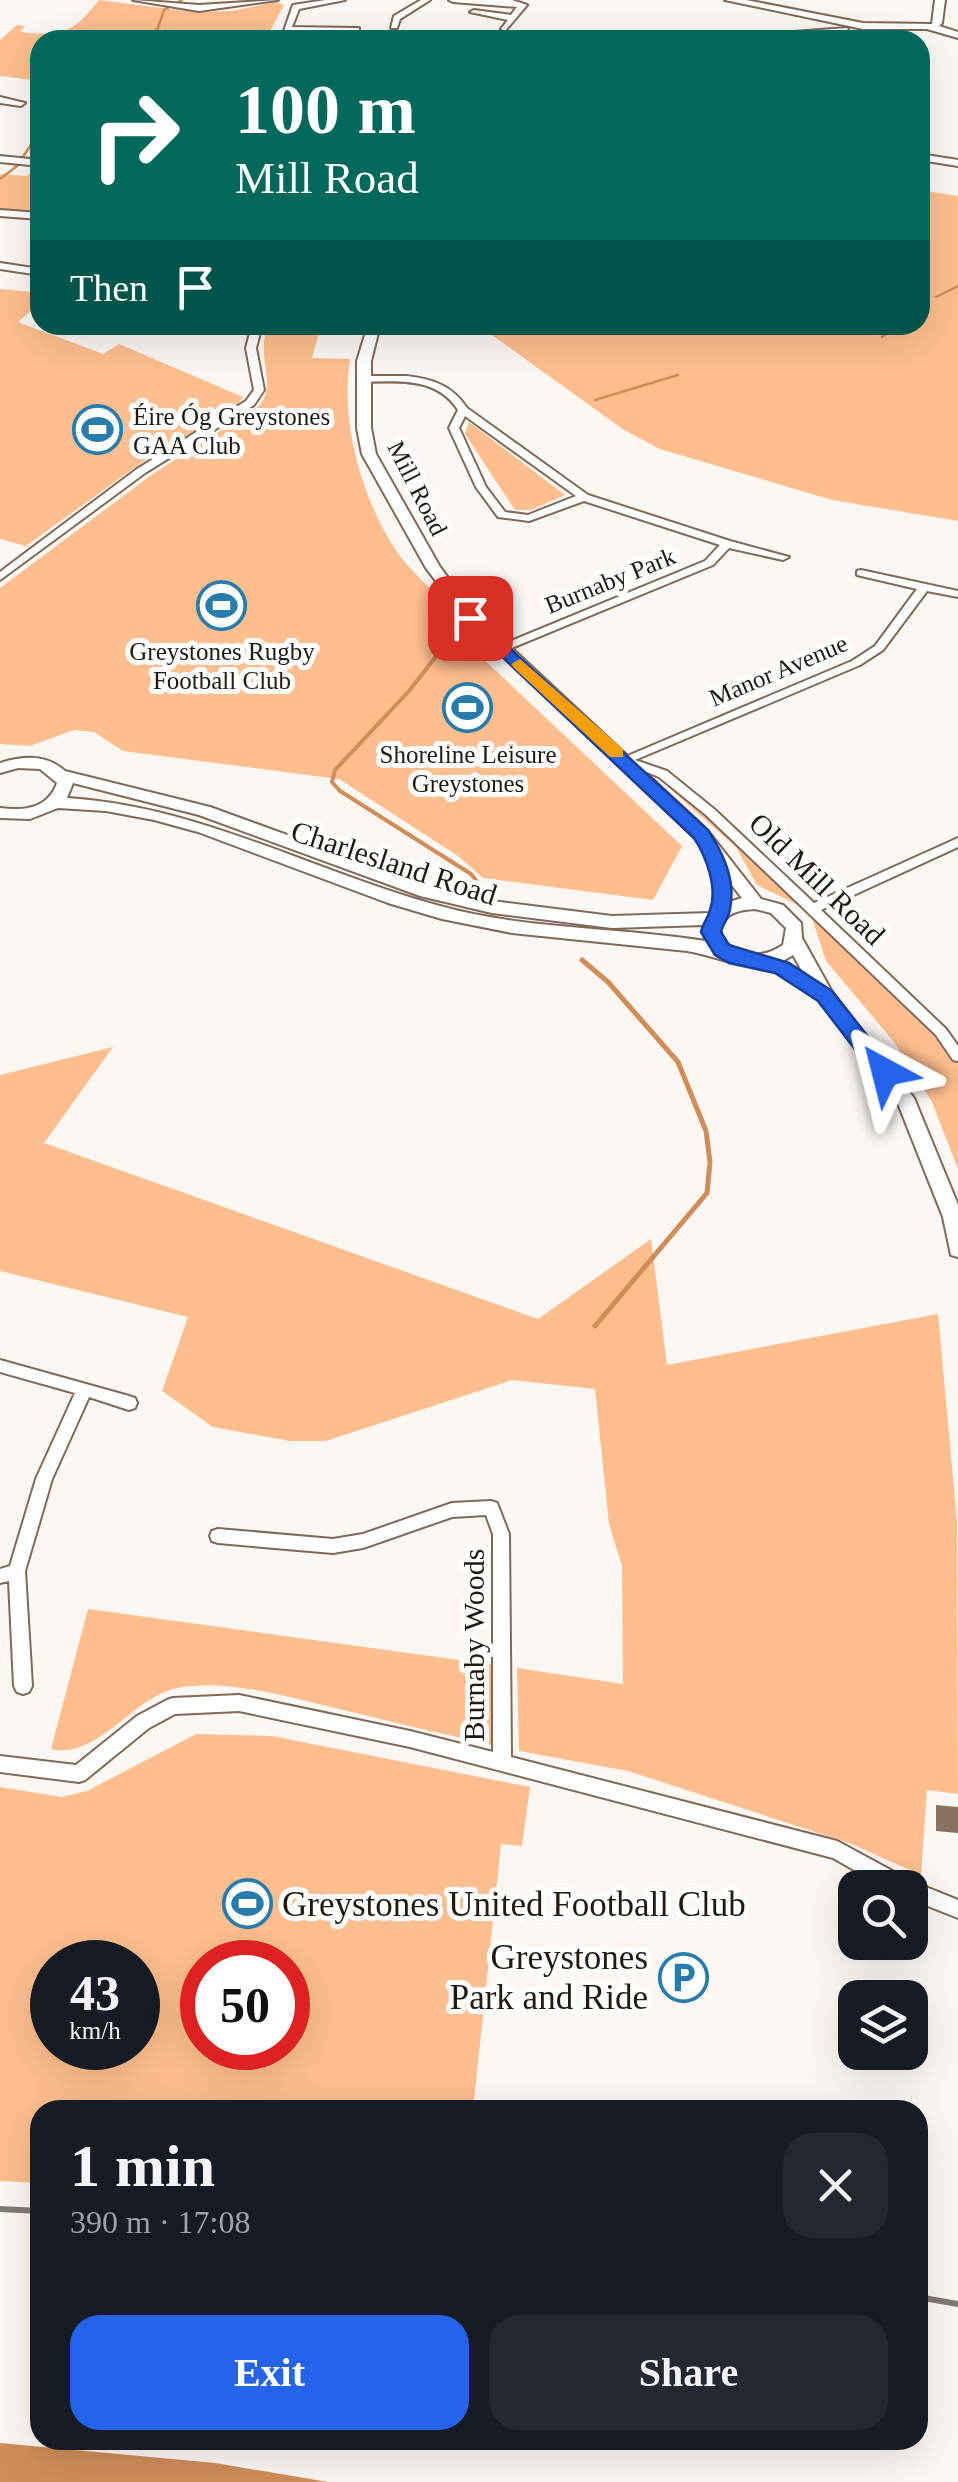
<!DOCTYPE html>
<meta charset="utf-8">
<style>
:root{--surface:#171b24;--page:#242831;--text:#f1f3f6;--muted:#9ea1a6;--accent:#2563eb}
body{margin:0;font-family:Georgia,serif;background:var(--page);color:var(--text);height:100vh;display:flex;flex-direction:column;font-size:38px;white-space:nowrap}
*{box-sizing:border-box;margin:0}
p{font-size:32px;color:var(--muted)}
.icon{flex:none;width:55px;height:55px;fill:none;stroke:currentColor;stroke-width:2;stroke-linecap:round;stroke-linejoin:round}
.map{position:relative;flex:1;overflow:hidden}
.side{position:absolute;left:30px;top:2100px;width:898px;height:350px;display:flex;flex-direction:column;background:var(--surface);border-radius:30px;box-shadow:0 10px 40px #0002}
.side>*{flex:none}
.top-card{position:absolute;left:30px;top:30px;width:900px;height:305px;border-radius:30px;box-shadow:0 10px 40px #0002;background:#00695c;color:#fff;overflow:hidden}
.buttons{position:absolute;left:838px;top:1870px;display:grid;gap:20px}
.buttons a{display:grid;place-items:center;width:90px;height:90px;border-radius:20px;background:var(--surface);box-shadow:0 10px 40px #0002;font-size:50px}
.speed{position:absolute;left:30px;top:1940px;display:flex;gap:20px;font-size:50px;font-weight:700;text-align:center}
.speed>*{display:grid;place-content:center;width:130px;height:130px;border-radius:50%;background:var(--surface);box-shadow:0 10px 40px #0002;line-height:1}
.speed small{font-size:25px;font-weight:400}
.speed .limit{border:15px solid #d22;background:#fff;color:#111}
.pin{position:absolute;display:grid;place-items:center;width:85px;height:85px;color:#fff;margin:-42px;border-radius:20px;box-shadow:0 5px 15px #0006}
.me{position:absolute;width:110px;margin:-55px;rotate:322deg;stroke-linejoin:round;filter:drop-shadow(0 0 8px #0008)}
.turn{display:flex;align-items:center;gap:35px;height:210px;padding:0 40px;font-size:45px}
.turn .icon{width:130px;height:130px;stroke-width:2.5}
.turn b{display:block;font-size:70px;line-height:85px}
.then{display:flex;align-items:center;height:95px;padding:0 40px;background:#0003;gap:20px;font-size:38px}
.round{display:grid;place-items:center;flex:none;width:105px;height:105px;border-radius:30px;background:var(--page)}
.overview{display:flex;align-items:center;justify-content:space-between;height:170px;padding:0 40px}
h1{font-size:60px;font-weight:700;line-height:75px}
.primary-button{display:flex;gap:20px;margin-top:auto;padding:20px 40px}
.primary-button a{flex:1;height:115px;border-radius:30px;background:var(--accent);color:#fff;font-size:40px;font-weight:700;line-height:115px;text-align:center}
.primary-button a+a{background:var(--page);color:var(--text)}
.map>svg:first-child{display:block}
</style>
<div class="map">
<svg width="958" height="2482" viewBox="0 0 958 2482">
<rect width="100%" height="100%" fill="#fcf7f3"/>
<path fill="#febe8e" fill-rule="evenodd" d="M99 0 194 12 231 11 277 2 284 5 270 31 285 40H40V81L0 76V40L17 25 25 26 20 32C63 36 71 35 99 0Z
M40 167V212L0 211V174L26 176Z
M920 190 958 196V521L832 500 660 449 624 430 478 325H920Z
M0 289 32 292 31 300 40 303 18 322 103 354 119 344 243 397 233 410 159 450 26 546 0 539Z
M275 328 319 333 312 358 350 359C340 422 362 500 397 552 417 581 454 603 461 638L682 846 653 900 483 878 458 856 339 779 123 751 94 732 74 730 30 746 0 744V588L154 473 259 406C278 383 256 360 267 329Z
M469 422 565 495 531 510H515L465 434Z
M671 785 702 808 925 1023 958 1064V1169L932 1102 894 1042 826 961 812 918 802 907 757 885 736 847 668 787Z
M113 1047 44 1143 538 1319 651 1239 667 1365 938 1314 957 1522 958 1794 927 1790 921 1875 849 1843 628 1771 519 1751 517 1668 623 1684 622 1566 609 1524 595 1389 512 1380 326 1441H290L213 1427 162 1391 188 1317 0 1271V1075Z
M88 1609 495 1665 492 1745C439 1733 387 1721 335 1708 288 1697 225 1678 177 1688 131 1698 98 1760 51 1749Z
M196 1734 272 1736 530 1787 522 1846 501 1844 473 2110H40V2183L0 2181V1787L62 1797 87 1791ZM52 1962H138V2048H52ZM288 1962V2048H202V1962Z"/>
<path fill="#cf8d5a" d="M0 2443 215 2463 328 2482H0Z"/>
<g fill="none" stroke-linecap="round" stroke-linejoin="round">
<path stroke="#cf8d5a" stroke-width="2.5" d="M146 40 158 28 164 10 182 0
M0 179 17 166 40 131
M936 297 958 286
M882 337 899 325
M595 400 678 375"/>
<path stroke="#cf8d5a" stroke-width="4" d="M455 632 409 691 335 770 332 782 340 791 471 874 482 888"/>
<path stroke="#cf8d5a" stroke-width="5" d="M582 960 608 982 678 1062 706 1131 710 1162 707 1193 595 1326"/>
</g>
<path fill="#887261" d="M936 1805 958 1807V1833L936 1831Z"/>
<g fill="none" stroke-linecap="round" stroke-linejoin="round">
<defs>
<path id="street" d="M326 0H345L299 9 292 27 356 28H359V32L284 31 293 5Z
M421 0H430L400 19 397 28H391L394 16Z
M449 0H512L527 5 505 31 501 29 508 20 470 12 474 10 511 15 517 7 453 2Z
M0 97 25 103 21 106 0 103Z
M920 154 958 160V166L920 160Z
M0 156 40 160V166L0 162Z
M0 210 40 213V219L0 216Z
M0 263 40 269V275L0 269Z
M40 285V300L35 297V288Z
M252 325H262L256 348 264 390 254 405 145 473 0 580V572L137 469 246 401 254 390 246 348Z
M300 325C324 325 356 320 378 329L373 332 305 328Z
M406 376C432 379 452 385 467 408L588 495 730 541 789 557 783 560 729 548 713 565 507 650H499V646L705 561 720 545 584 501 529 521 498 517 476 487 449 428 458 410C437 377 398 381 363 382L358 379 363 376ZM465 416 576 496 528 515 505 512 486 487 459 428Z
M861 570 958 591V597L927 591 883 650 860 665 635 760 667 771 714 809 814 903 958 838V847L821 910 946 1029 958 1046V1061L953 1060 936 1035 706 815 659 777 618 760 852 661 875 646 917 589 857 575V571Z
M0 1360 129 1396 135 1398 137 1403 135 1408 129 1410 89 1397 52 1479 25 1571 32 1686 29 1692 23 1694 17 1692 14 1686 9 1581 0 1583V1569L10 1566 36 1479 75 1393 0 1372Z
M491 1501 497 1503 509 1534 511 1757 837 1841 911 1881 958 1900V1918L910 1899V1888H886L833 1858 410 1747 239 1711 175 1714 149 1728 85 1780 79 1782 0 1772V1756L76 1765 137 1716 167 1700 173 1698 239 1695 410 1731 493 1752V1534L486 1515 452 1517 363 1548 333 1553 218 1543 212 1541 210 1536 212 1531 218 1529 333 1539 363 1534 452 1503Z"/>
<path id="secondary" d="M133 0 199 5 278 0 199 11Z
M725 0H746L863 23 932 24 935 0H945L942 23 939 26 958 32V38L927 29H863Z
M847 28 848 30 843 33 720 40 725 37Z
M368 325H380L371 361V428L376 454 440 567 475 614 707 830 761 899 783 905 801 923 802 938 832 992 914 1098 958 1205V1257L951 1255 943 1217 897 1101 819 1001 793 955C758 979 724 957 687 951L512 933 442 919 388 903 198 832 154 820 106 811 58 808 30 819 0 818V808C24 811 48 809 57 783L40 769 18 768 0 773V763C23 756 46 754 65 771L210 807 430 887 492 901 612 916 710 913 723 904 742 898 695 838 465 620 426 568 362 454 357 428V361ZM73 783 199 815 420 896 492 913 612 928 703 925 705 941C617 927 526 930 440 906 314 872 200 806 67 798ZM755 909 771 913 786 928 783 945C761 960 741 956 722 940L720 926C728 912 740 910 755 909Z"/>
</defs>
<use href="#street" stroke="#7f6959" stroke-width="4"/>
<use href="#secondary" stroke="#7f6959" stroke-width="4"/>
<use href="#street" fill="#fff" fill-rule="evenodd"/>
<use href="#secondary" fill="#fff" fill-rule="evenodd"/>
<path stroke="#807974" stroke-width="6" d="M0 2209 40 2211
M918 2297 958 2304"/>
</g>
<path fill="#2563eb" stroke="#184099" stroke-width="2.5" d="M470 612 708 830C723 853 736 880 730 909 729 918 723 923 721 932L729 945 789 963 832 991 892 1067 895 1072 892 1078H877L818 1001 775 973 729 963 715 955 701 932C703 923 708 918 710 910 718 888 706 856 694 838L464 621 462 618Z"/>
<path fill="#f59e0b" d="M520 659 623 749V757H610L514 668 511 664Z"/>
<defs>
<symbol id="stadium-ring" viewBox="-11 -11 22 22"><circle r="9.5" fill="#fff" stroke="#287cac" stroke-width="1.5"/><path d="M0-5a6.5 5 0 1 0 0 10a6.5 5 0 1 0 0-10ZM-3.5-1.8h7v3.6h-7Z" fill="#287cac"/></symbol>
<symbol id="parking-ring" viewBox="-11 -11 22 22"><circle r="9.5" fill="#fff" stroke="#287cac" stroke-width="1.5"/><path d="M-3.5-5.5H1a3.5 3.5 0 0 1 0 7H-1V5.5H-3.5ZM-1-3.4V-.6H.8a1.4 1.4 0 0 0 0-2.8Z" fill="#287cac"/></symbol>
</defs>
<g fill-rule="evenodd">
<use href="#stadium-ring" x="70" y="402" width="55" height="55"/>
<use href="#stadium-ring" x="194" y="578" width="55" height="55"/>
<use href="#stadium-ring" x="440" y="680" width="55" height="55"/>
<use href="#stadium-ring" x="220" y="1876" width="55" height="55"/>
<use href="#parking-ring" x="656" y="1950" width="55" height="55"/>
</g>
<g text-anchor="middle" stroke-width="10" stroke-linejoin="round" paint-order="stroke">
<g font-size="25" fill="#211912" stroke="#fff">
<text x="133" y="425" text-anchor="start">Éire Óg Greystones<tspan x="133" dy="29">GAA Club</tspan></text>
<text x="222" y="660">Greystones Rugby<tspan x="222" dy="29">Football Club</tspan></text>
<text x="468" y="763">Shoreline Leisure<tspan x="468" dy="29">Greystones</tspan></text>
</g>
<g font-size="25" fill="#211912" stroke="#fff">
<text transform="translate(418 488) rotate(63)" y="9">Mill Road</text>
<text transform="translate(610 580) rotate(-22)" y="9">Burnaby Park</text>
<text transform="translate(778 670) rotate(-23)" y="9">Manor Avenue</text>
</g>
<g font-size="30" fill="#211912" stroke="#fff">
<text transform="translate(394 863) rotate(18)" y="10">Charlesland Road</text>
<text transform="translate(817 879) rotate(44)" y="10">Old Mill Road</text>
<text transform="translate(474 1645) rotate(-90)" y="10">Burnaby Woods</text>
</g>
<g font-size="35" fill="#211912" stroke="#fff" text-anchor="start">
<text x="282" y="1916">Greystones United Football Club</text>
<text x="648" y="1969" text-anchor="end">Greystones<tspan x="648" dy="40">Park and Ride</tspan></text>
</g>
</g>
</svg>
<div class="buttons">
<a><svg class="icon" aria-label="search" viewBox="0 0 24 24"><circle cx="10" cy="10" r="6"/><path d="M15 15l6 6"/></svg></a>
<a><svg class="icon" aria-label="layers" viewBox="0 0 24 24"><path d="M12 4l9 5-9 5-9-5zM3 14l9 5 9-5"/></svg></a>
</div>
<div class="speed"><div>43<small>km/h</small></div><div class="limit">50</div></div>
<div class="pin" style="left:470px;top:618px;background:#d93025"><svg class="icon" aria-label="arrive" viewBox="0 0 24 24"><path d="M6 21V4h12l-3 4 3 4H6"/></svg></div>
<svg class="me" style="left:885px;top:1072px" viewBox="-20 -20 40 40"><path d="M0-17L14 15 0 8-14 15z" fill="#2563eb" stroke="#fff" stroke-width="4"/></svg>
<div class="top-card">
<div class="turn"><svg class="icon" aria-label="right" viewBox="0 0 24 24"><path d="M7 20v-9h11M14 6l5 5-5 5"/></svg><div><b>100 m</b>Mill Road</div></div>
<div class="then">Then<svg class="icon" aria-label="arrive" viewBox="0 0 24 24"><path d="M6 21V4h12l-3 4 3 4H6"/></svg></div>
</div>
<section class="side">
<div class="overview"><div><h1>1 min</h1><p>390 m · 17:08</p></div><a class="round"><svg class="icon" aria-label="close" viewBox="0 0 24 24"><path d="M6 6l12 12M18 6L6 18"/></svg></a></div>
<div class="primary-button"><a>Exit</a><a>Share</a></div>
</section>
</div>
